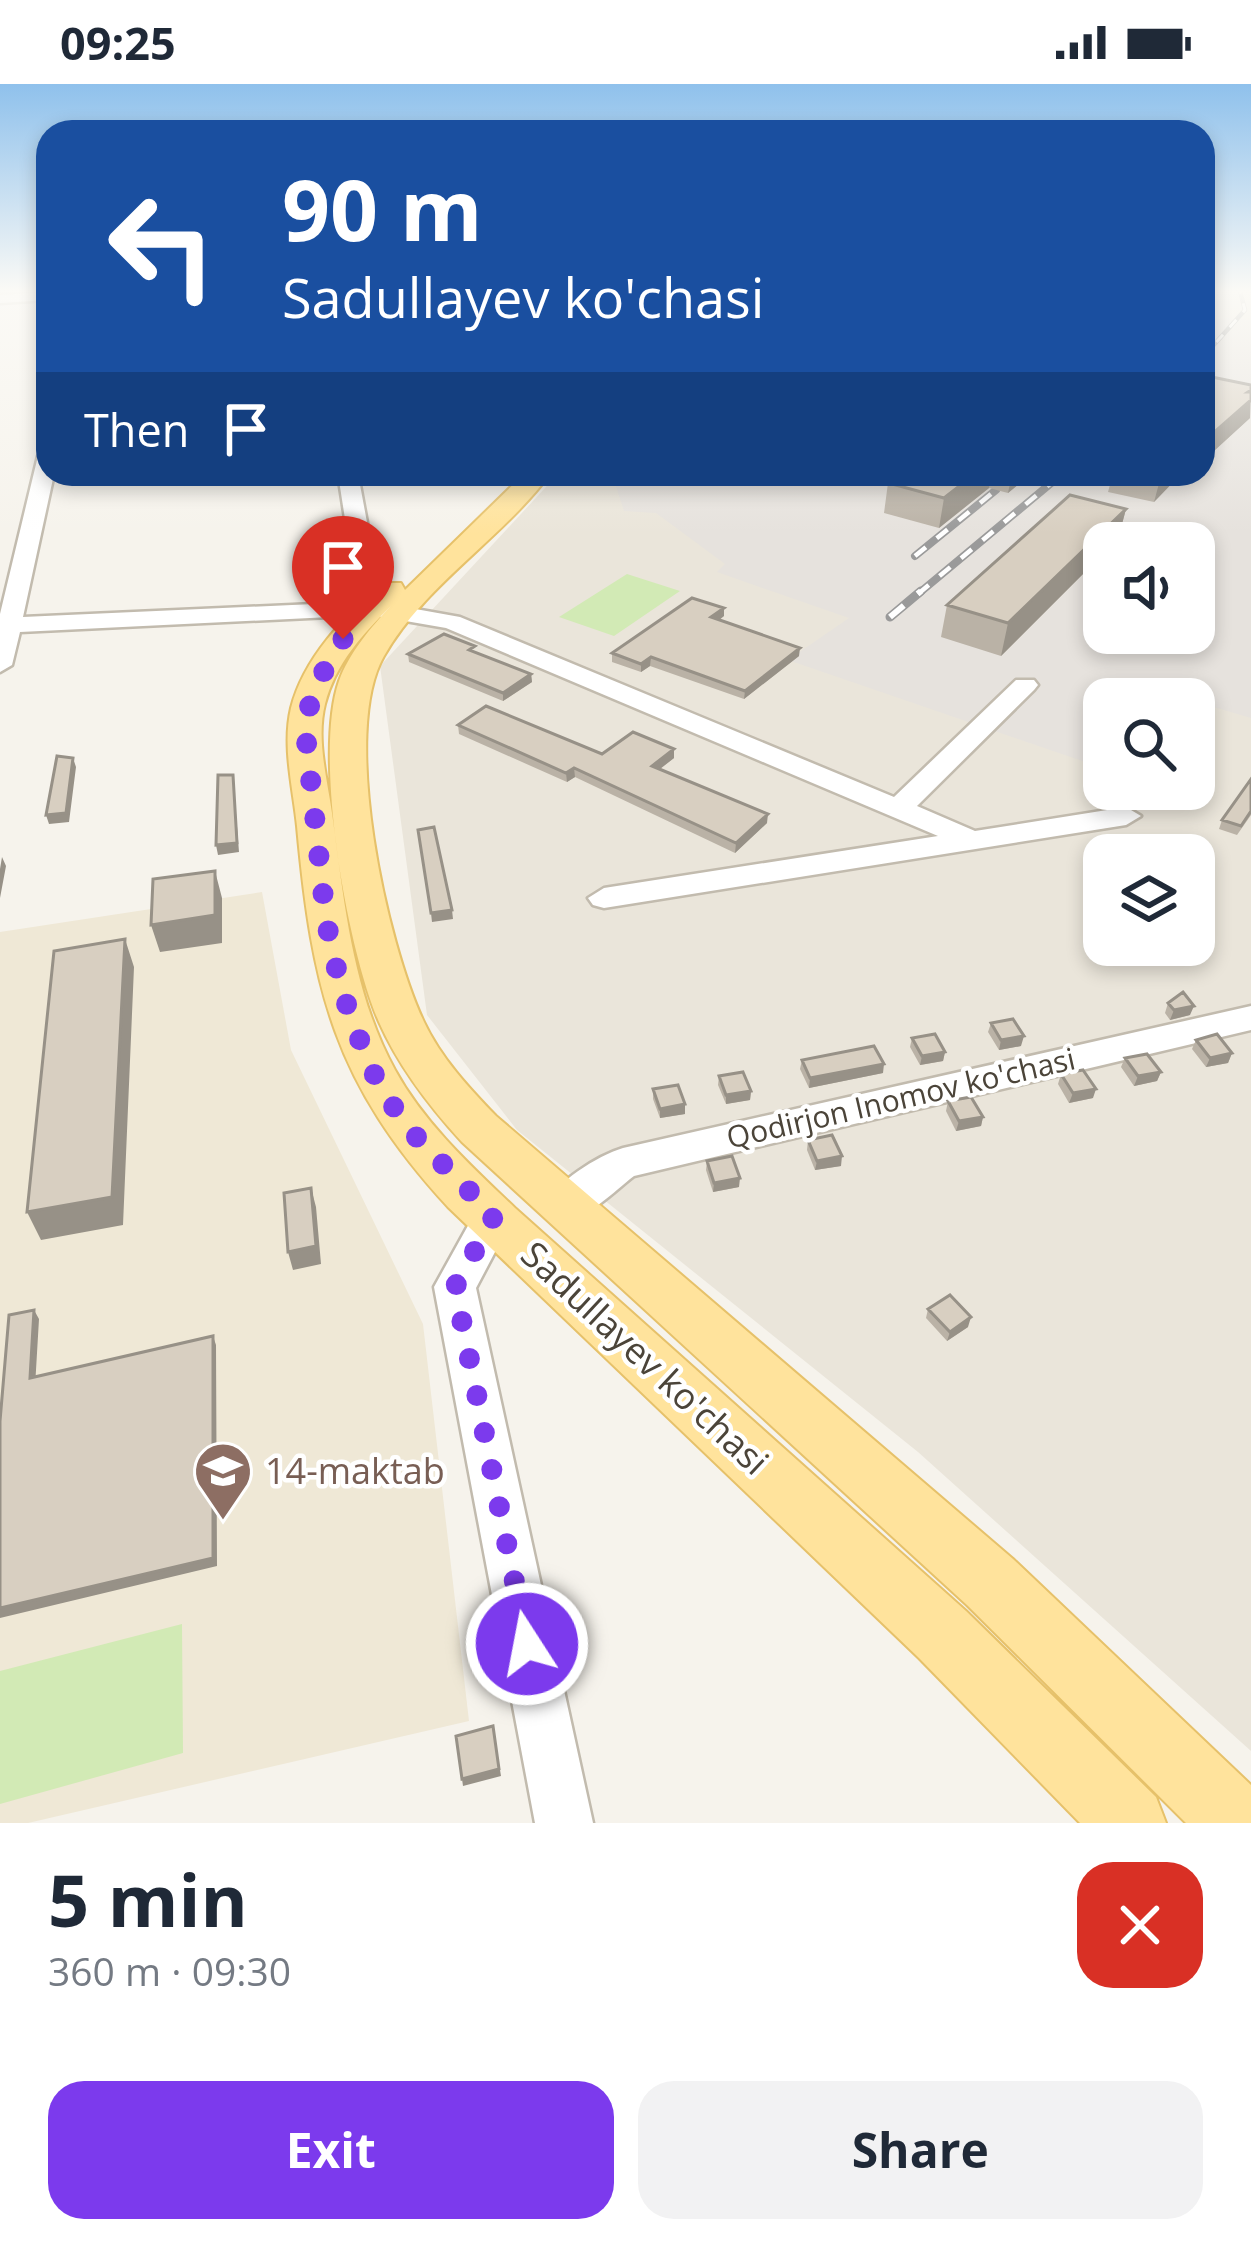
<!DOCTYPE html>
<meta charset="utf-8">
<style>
:root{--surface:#fff;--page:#f2f2f3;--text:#1f2937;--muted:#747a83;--accent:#7c3aed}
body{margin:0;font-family:"Open Sans",sans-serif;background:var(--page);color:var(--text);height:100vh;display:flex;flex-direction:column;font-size:45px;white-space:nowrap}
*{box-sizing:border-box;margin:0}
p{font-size:39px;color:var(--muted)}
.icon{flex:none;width:66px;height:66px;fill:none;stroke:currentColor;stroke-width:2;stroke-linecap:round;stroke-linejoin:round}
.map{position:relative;height:1739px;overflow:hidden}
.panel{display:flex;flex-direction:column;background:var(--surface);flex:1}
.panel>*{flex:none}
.hud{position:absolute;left:36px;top:36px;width:1179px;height:366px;border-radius:36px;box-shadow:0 6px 18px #0003;background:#1a4fa0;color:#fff;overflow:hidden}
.fabs{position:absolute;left:1083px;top:438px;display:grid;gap:24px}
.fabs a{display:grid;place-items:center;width:132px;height:132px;border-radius:24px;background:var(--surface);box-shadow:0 6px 18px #0003;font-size:60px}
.pin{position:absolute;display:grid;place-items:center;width:102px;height:102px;color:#fff;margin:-123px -51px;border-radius:50% 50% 50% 0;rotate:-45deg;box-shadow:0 0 12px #0007}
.pin .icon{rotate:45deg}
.me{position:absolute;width:132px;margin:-66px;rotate:349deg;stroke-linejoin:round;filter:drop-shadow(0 0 9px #0008)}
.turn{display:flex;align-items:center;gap:42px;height:252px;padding:0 48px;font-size:54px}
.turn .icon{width:156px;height:156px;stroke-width:2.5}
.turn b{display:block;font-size:84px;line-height:102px}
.then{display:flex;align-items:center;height:114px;padding:0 48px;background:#0003;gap:24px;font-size:45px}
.round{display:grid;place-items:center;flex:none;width:126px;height:126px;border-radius:36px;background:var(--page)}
.head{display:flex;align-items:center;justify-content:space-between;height:204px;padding:0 48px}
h1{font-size:72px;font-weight:700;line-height:90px}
.cta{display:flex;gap:24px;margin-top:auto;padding:24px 48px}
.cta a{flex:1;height:138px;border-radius:36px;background:var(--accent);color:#fff;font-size:48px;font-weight:700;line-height:138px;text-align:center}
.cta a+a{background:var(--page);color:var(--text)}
.status{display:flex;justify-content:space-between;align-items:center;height:84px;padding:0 60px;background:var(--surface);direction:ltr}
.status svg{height:33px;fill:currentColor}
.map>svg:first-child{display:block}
</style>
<div class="status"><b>09:25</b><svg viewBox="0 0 49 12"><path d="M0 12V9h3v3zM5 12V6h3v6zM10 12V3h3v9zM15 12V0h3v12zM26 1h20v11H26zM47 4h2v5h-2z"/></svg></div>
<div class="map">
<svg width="1251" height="1739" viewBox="0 0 1251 1739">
<rect width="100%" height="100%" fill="#f6f3ec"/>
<path fill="#eae5da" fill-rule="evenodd" d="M1203 207H1251V1667L918 1368 517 1046 427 931 380 582 558 390H1203ZM1104 459H1194V549H1104ZM1104 615H1194V705H1104ZM1104 771H1194V861H1104Z"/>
<path fill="#e6e2dd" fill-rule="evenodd" d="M1230 233 1251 236V634L1159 607 1152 615H1104V670L1094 681 788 576 849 534 717 488 725 480 656 429 624 427 612 390H1203V238ZM1104 459H1194V549H1104Z"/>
<path fill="#efe8d6" d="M262 808 291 966 423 1240 469 1637 28 1739H0V848Z"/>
<path fill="#d2eab5" d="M627 490 680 507 614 552 559 533Z
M182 1540 183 1669 0 1720V1587Z"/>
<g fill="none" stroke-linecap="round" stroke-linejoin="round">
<defs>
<path id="minor" d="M48 208V216L0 219V211Z
M48 366V390H54L23 533 358 518 338 390H358L382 519 460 533 894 713 1016 596H1034L1038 601 1034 606 917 722 975 747 1126 723 1141 732 1126 741 604 824 593 821 588 814 604 804 938 752 446 544 371 531 20 548 12 581 0 588V530L38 372Z
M1251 922V946L634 1092C610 1110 581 1144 550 1134L544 1122C556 1098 597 1072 623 1064Z
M494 1116 508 1120 514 1132 476 1204 593 1739H535L434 1203 480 1120Z"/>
<path id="major" d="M524 390H550C501 456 425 500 384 572 340 648 387 860 424 938 441 974 469 1004 496 1032L1013 1475 1251 1701V1739H1186L967 1521 462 1058C429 1022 399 983 379 938 347 865 313 672 339 597 349 569 371 543 391 522 363 550 335 580 325 620 316 655 327 693 332 729 344 815 352 908 395 986 424 1039 471 1082 515 1124L966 1527 1156 1713 1166 1739H1080L919 1574 448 1123C334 999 312 906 297 742 293 704 282 662 291 624 304 573 344 534 381 499H401L405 506Z"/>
</defs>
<use href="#minor" stroke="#c2bbae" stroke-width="5"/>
<use href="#major" stroke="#e6c16a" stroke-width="4"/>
<use href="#minor" fill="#fff" fill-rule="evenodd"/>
<use href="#major" fill="#ffe39c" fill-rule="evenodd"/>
<defs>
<path id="rail-far2" d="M1203 273 1245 226 1240 207"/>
<path id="rail-far1" d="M915 472 996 406
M918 510 1062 390"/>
<path id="rail" d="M890 533 921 507"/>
</defs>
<use href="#rail-far2" stroke="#9a9a9a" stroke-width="4.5"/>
<use href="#rail-far1" stroke="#9a9a9a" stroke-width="8"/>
<use href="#rail" stroke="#9a9a9a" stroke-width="9"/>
<use href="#rail-far2" stroke="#fff" stroke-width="3" stroke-dasharray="10" stroke-linecap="butt"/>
<use href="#rail-far1" stroke="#fff" stroke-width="4.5" stroke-dasharray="14" stroke-linecap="butt"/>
<use href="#rail" stroke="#fff" stroke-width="6" stroke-dasharray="18" stroke-linecap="butt"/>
</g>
<path fill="#bab2a6" d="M1203 295 1250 334 1203 377Z
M902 390H1031L1008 409 989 404 939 444 884 429 888 399Z
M1113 390H1181L1154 418 1108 408Z
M1070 411 1126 425 1118 455 1114 459H1104V469L1001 572 941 553 947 521Z
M724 532 719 536 799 572 744 615 650 582 641 588 612 578V569Z
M475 569 531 590 532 598 503 617 409 578 408 570Z
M458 641 602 670 674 665V674L660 685 767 739 735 769 575 693 567 698 459 650Z
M1251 695V731L1237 751 1219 745 1222 736Z
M1168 919 1190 931 1170 936 1165 929Z
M991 939 1021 962 999 966 988 948Z
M912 954 945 968 943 977 920 981 910 963Z
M1196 956 1232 969 1228 979 1206 983 1192 965Z
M1125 974 1161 988 1157 997 1134 1002 1121 983Z
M802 976 883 989 809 1004 800 985Z
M1061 990 1093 1014 1069 1019 1058 1000Z
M719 992 751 1007 750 1016 726 1020 718 1001Z
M653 1005 685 1030 660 1034 653 1015Z
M948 1017 983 1033 981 1042 956 1047 946 1027Z
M808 1056 841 1082 815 1086 807 1066Z
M707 1077 739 1103 713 1108 706 1086Z
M928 1225 968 1243 947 1257 926 1234Z"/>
<path fill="#979187" d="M1251 306 1250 334 1203 377 1210 352Z
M975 390H991L989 404 939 444 944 414Z
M1012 390H1031L1008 409Z
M1163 390H1181L1154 418 1161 392Z
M1126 425 1118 455 1114 459H1104V469L1001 572 1008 539Z
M724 524V532L711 542V533Z
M800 564 799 572 744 615 745 607Z
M651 573 650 582 641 588V580Z
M531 590 532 598 503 617V609Z
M674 665V674L652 691V682Z
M73 674 76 683 69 738 49 740 46 731Z
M574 684 575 693 567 698 566 689Z
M233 691 239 768 218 771 216 761Z
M768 730 767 739 735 769 736 759Z
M2 773 6 782 0 814V785Z
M215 787 222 814V859L160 868 151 841Z
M452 826 453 835 432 838 431 829Z
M125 855 134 883 123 1141 41 1156 27 1128Z
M1194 922 1190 931 1170 936 1174 926Z
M1024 952 1021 962 999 966 1001 956Z
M945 968 943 977 920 981 922 972Z
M1232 969 1228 979 1206 983 1210 974Z
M884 980 883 989 809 1004 810 994Z
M1161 988 1157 997 1134 1002 1138 992Z
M1096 1005 1093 1014 1069 1019 1073 1009Z
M751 1007 750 1016 726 1020V1011Z
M685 1020V1030L660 1034V1025Z
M983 1033 981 1042 956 1047 959 1037Z
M842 1072 841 1082 815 1086 817 1077Z
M740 1094 739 1103 713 1108 714 1099Z
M311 1104 316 1123 321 1180 293 1186 288 1168Z
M34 1226 39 1235 35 1303 30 1294Z
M971 1233 968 1243 947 1257 950 1248Z
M213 1252 216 1261 217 1482 0 1534V1524Z
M493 1642 501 1692 463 1702 462 1695Z"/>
<path fill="#d8cfc1" stroke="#979187" stroke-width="3" d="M1207 292 1251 301V306L1248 308H1251V316L1210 352 1203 350V295Z
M902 390H975L944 414 888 399Z
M1070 411 1126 425 1008 539 947 521Z
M692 514 724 524 711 533 800 564 745 607 651 573 641 580 612 569Z
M444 550 475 562 469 566 531 590 503 609 408 570Z
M486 622 602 670 633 648 674 665 652 682 768 730 736 759 574 684 566 689 458 641Z
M57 672 73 674 66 729 46 731Z
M218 691H233L237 759 216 761Z
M1251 695V727L1241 742 1222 736Z
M434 743 452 826 431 829 418 746Z
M215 787V831L151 841 153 795Z
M125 855 112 1113 27 1128 54 867Z
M1183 908 1194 922 1174 926 1168 919Z
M1013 935 1024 952 1001 956 991 939Z
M935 950 945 968 922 972 912 954Z
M1217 950 1232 969 1210 974 1196 956Z
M874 962 884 980 810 994 802 976Z
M1147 970 1161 988 1138 992 1125 974Z
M1083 986 1096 1005 1073 1009 1061 990Z
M743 988 751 1007 726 1011 719 992Z
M678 1001 685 1020 660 1025 653 1005Z
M971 1013 983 1033 959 1037 948 1017Z
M832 1051 842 1072 817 1077 808 1056Z
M732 1072 740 1094 714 1099 707 1077Z
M311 1104 316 1162 288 1168 284 1109Z
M950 1211 971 1233 950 1248 928 1225Z
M34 1226 30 1294 213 1252V1474L0 1524V1337L9 1231Z
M493 1642 499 1685 462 1695 456 1652Z"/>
<linearGradient id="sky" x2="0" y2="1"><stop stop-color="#8fc1ec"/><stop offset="0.46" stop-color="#fbfaf6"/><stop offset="1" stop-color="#fbfaf6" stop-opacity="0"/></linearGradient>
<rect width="1251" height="450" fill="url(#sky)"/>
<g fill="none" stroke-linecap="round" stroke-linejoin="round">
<path stroke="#7c3aed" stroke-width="21" stroke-dasharray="0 37.8" d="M343 555 313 606 305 644 326 837 341 905 369 981 390 1018 418 1055 494 1132 455 1203 527 1560"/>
</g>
<defs>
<symbol id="school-pin" viewBox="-11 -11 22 30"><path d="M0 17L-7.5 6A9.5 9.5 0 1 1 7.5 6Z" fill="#8d6e63" stroke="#fff"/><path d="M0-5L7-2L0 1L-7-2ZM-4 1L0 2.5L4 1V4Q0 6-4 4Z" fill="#fff"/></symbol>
</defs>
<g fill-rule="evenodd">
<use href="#school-pin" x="190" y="1354" width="66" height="90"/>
</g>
<g text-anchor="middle" stroke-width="9" stroke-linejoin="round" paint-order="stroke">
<g font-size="30" fill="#4b4439" stroke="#fff">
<text transform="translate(901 1015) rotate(-13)" y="10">Qodirjon Inomov ko'chasi</text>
</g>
<g font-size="36" fill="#4b4439" stroke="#fff">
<text transform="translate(645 1274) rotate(43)" y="13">Sadullayev ko'chasi</text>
</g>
<g font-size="36" fill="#785e54" stroke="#fff" text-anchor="start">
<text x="265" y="1400">14-maktab</text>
</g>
</g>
</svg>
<div class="fabs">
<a><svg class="icon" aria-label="sound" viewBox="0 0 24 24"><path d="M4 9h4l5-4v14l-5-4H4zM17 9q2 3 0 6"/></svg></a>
<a><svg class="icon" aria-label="search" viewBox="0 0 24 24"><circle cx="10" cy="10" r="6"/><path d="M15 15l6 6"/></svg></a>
<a><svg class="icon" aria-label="layers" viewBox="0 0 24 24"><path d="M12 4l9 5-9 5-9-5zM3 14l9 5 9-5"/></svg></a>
</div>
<div class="pin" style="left:343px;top:555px;background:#d93025"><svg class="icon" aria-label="arrive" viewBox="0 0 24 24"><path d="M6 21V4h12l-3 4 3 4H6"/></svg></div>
<svg class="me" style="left:527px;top:1560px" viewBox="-20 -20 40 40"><circle r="17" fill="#7c3aed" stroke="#fff" stroke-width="3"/><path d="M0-11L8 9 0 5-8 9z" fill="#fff"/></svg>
<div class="hud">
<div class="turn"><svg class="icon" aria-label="left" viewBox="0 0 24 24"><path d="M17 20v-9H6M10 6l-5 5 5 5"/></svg><div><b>90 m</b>Sadullayev ko'chasi</div></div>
<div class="then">Then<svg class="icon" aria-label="arrive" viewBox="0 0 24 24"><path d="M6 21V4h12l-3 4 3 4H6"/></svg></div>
</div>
</div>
<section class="panel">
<div class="head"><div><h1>5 min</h1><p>360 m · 09:30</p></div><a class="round" style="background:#d93025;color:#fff"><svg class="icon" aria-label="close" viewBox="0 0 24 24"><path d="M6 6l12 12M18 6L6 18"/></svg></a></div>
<div class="cta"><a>Exit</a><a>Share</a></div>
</section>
